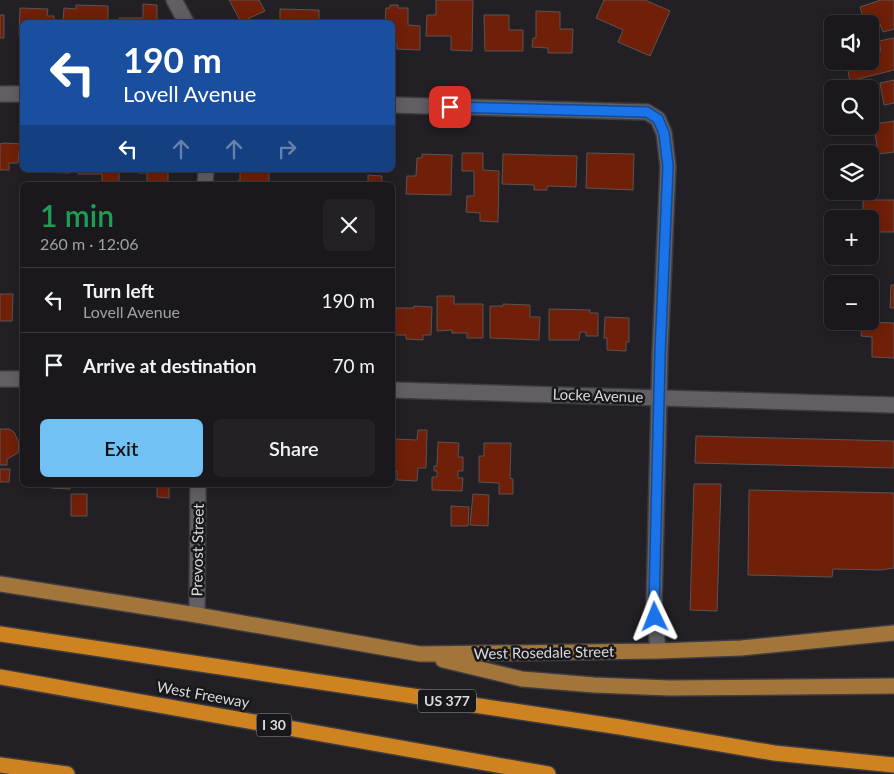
<!DOCTYPE html>
<meta charset="utf-8">
<style>
:root{--surface:#1a181c;--page:#232125;--text:#f1f3f6;--muted:#9fa0a3;--line:#38373b;--accent:#71c1f5}
body{margin:0;font-family:Lato,sans-serif;background:var(--page);color:var(--text);height:100vh;display:flex;flex-direction:column;font-size:19px;white-space:nowrap}
*{box-sizing:border-box;margin:0}
p{font-size:16px;color:var(--muted)}
.icon{flex:none;width:28px;height:28px;fill:none;stroke:currentColor;stroke-width:2;stroke-linecap:round;stroke-linejoin:round}
.map{position:relative;flex:1;overflow:hidden}
.details{position:absolute;left:20px;top:182px;width:375px;height:305px;display:flex;flex-direction:column;background:var(--surface);border-radius:8px;box-shadow:0 2px 12px #0003,0 0 0 1px var(--line)}
.details>*{flex:none}
.banner{position:absolute;left:20px;top:20px;width:375px;height:152px;border-radius:8px;box-shadow:0 2px 12px #0003,0 0 0 1px var(--line);background:#1a4fa0;color:#fff;overflow:hidden}
.controls{position:absolute;left:824px;top:15px;display:grid;gap:10px}
.controls a{display:grid;place-items:center;width:55px;height:55px;border-radius:8px;background:var(--surface);box-shadow:0 2px 12px #0003,0 0 0 1px var(--line);font-size:25px}
.pin{position:absolute;display:grid;place-items:center;width:42px;height:42px;color:#fff;margin:-21px;border-radius:10px;box-shadow:0 2px 8px #0006}
.me{position:absolute;width:55px;margin:-28px;rotate:358deg;stroke-linejoin:round;filter:drop-shadow(0 0 4px #0008)}
.turn{display:flex;align-items:center;gap:18px;height:105px;padding:0 20px;font-size:22px}
.turn .icon{width:65px;height:65px;stroke-width:2.5}
.turn b{display:block;font-size:35px;line-height:42px}
.lanes{display:flex;align-items:center;height:48px;padding:0 20px;background:#0003;justify-content:center;gap:25px;direction:ltr}
.lanes .off{opacity:.35}
.round{display:grid;place-items:center;flex:none;width:52px;height:52px;border-radius:8px;background:var(--page)}
.overview{display:flex;align-items:center;justify-content:space-between;height:85px;padding:0 20px}
h1{font-size:30px;font-weight:600;line-height:38px;color:#1e9e55}
.action{display:flex;gap:10px;margin-top:auto;padding:10px 20px}
.action a{flex:1;height:58px;border-radius:8px;background:var(--accent);color:#111;font-size:20px;font-weight:600;line-height:58px;text-align:center}
.action a+a{background:var(--page);color:var(--text)}
ul{padding:0;list-style:none}
li{display:flex;align-items:center;gap:15px;height:65px;padding:0 20px;border-top:1px solid var(--line)}
li div{flex:1}
li b{display:block;font-size:19px}
li em{font-style:normal}
.map>svg:first-child{display:block}
</style>
<div class="map">
<svg width="894" height="774" viewBox="0 0 894 774">
<rect width="100%" height="100%" fill="#222025"/>
<path fill="#701f08" stroke="#5b5453" d="M229 0H259L265 11 241 22Z
M436 0H473L472 51 451 50V36H426L427 15H436Z
M604 0H645L670 11 650 56 618 42 623 30 596 18Z
M881 0H894V29L883 32 880 24 870 27V24H865L860 7Z
M143 4 157 5V22H119V18H143Z
M76 5 108 6V22H63L64 8 76 9Z
M390 5H398V8H408V25L420 26V50L397 49V44H392V22H385L386 8H390Z
M20 8 48 9 47 16H54V22H22V35H19Z
M280 9 319 10V22H280Z
M536 11 560 12V29H573L572 53H548V48L532 47 533 38H536Z
M0 15H4V38H0Z
M484 15H509V30H523V51H485Z
M894 38V70L850 81 846 61H870V53L881 51 879 41Z
M894 80V103L884 105 880 83Z
M894 121V152L878 154 874 124Z
M5 143 21 144V151H19L18 163H9V170H0V144Z
M462 153H483V170L499 171 498 222 480 221V213L466 212 467 196H474V171H462Z
M587 153 634 154 633 190 586 188Z
M422 154 452 155 451 195 406 194 407 176H416L417 158H422Z
M503 154 577 156 576 187 547 186V190H534V185L502 184Z
M35 170H70V173L35 172Z
M79 170H119V185H102V174H78Z
M138 170H168V185H147V173H138Z
M240 170H269V185H237V181H240Z
M368 175 382 176V185H368Z
M863 200H894V232H870V219H863Z
M891 285H894V308H890Z
M0 294H13L12 321H0Z
M437 296H454V304H483V338H467V333H452V330L437 331Z
M503 304 530 305V317H540L539 340 490 338V306H503Z
M414 306 432 307 431 335H423V340L406 339V335H395L396 308H414Z
M549 309 590 310V313H598V336H586V332H580L579 340H549Z
M605 317 629 318V342H626V351L607 350V338H604Z
M862 322 894 323V358L872 357V337L861 336Z
M0 429H9L14 432 19 443 18 453 7 459V465H0Z
M418 430H427L426 468H418L417 481 397 480V471H392V439L417 440Z
M696 436 894 441V468L695 463Z
M438 442 459 443 458 457H463V471H458V478H463L462 491 432 490V477H437V471H434V466H437Z
M484 443H511L510 478 513 479V494H499V483L479 482V456H484Z
M0 469H10L9 482H0Z
M694 484H721L717 611 690 610Z
M51 485H70V489L51 488Z
M157 485H169V498L157 497Z
M749 490 894 493V568L881 570 833 569 832 577 748 575Z
M71 494H87V516H71Z
M473 494 489 495 488 526 470 525Z
M451 506 469 507 468 526H451Z"/>
<g fill="none" stroke-linecap="round" stroke-linejoin="round">
<defs>
<path id="minor" d="M174 0 186 22
M0 94H22
M392 105 647 112 658 119 664 133 668 166 660 354 654 606 658 651
M205 185 206 170
M0 379H22
M392 390 894 405
M197 615 198 485"/>
<path id="major" d="M0 584 197 615 420 654 658 651 741 648 894 633
M443 660 522 679 594 685 669 688 894 686"/>
<path id="highway" d="M0 634 620 727 774 753 894 765
M0 677 548 774
M0 765 67 774"/>
</defs>
<use href="#minor" stroke="#3d3c40" stroke-width="18"/>
<use href="#major" stroke="#3d3c40" stroke-width="18"/>
<use href="#highway" stroke="#3d3c40" stroke-width="18"/>
<use href="#minor" stroke="#615f64" stroke-width="15"/>
<use href="#major" stroke="#a2753b" stroke-width="15"/>
<use href="#highway" stroke="#ce8320" stroke-width="15"/>
</g>
<g fill="none" stroke-linecap="round" stroke-linejoin="round">
<defs>
<path id="route" d="M450 107 647 112 658 119 664 133 668 166 660 354 654 606 655 617"/>
</defs>
<use href="#route" stroke="#114b97" stroke-width="12"/>
<use href="#route" stroke="#1a73e8" stroke-width="9"/>
</g>
<g text-anchor="middle" stroke-width="5" stroke-linejoin="round" paint-order="stroke">
<g fill="#18171b" stroke="#a09fa3" stroke-width="1">
<rect x="418" y="689.5" width="58" height="23" rx="4"/>
<rect x="256.5" y="713.5" width="35" height="23" rx="4"/>
</g>
<g font-size="14" font-weight="bold" fill="#dad9dd">
<text x="447" y="706">US 377</text>
<text x="274" y="730">I 30</text>
</g>
<g font-size="15" fill="#dad9dd" stroke="#18171b">
<text transform="translate(598 396) rotate(2)" y="5">Locke Avenue</text>
<text transform="translate(198 550) rotate(-89)" y="5">Prevost Street</text>
<text transform="translate(544 653) rotate(-1)" y="5">West Rosedale Street</text>
<text transform="translate(203 695) rotate(10)" y="5">West Freeway</text>
</g>
</g>
</svg>
<div class="controls">
<a><svg class="icon" aria-label="sound" viewBox="0 0 24 24"><path d="M4 9h4l5-4v14l-5-4H4zM17 9q2 3 0 6"/></svg></a>
<a><svg class="icon" aria-label="search" viewBox="0 0 24 24"><circle cx="10" cy="10" r="6"/><path d="M15 15l6 6"/></svg></a>
<a><svg class="icon" aria-label="layers" viewBox="0 0 24 24"><path d="M12 4l9 5-9 5-9-5zM3 14l9 5 9-5"/></svg></a>
<a>+</a>
<a>−</a>
</div>
<div class="pin" style="left:450px;top:107px;background:#d93025"><svg class="icon" aria-label="arrive" viewBox="0 0 24 24"><path d="M6 21V4h12l-3 4 3 4H6"/></svg></div>
<svg class="me" style="left:655px;top:617px" viewBox="-20 -20 40 40"><path d="M0-17L14 15 0 8-14 15z" fill="#1a73e8" stroke="#fff" stroke-width="4"/></svg>
<div class="banner">
<div class="turn"><svg class="icon" aria-label="left" viewBox="0 0 24 24"><path d="M17 20v-9H6M10 6l-5 5 5 5"/></svg><div><b>190 m</b>Lovell Avenue</div></div>
<div class="lanes"><svg class="icon" aria-label="left" viewBox="0 0 24 24"><path d="M17 20v-9H6M10 6l-5 5 5 5"/></svg><svg class="icon off" aria-label="ahead" viewBox="0 0 24 24"><path d="M12 20V5M6 11l6-6 6 6"/></svg><svg class="icon off" aria-label="ahead" viewBox="0 0 24 24"><path d="M12 20V5M6 11l6-6 6 6"/></svg><svg class="icon off" aria-label="right" viewBox="0 0 24 24"><path d="M7 20v-9h11M14 6l5 5-5 5"/></svg></div>
</div>
<section class="details">
<div class="overview"><div><h1>1 min</h1><p>260 m · 12:06</p></div><a class="round"><svg class="icon" aria-label="close" viewBox="0 0 24 24"><path d="M6 6l12 12M18 6L6 18"/></svg></a></div>
<ul>
<li><svg class="icon" aria-label="left" viewBox="0 0 24 24"><path d="M17 20v-9H6M10 6l-5 5 5 5"/></svg><div><b>Turn left</b><p>Lovell Avenue</p></div><em>190 m</em></li>
<li><svg class="icon" aria-label="arrive" viewBox="0 0 24 24"><path d="M6 21V4h12l-3 4 3 4H6"/></svg><div><b>Arrive at destination</b></div><em>70 m</em></li>
</ul>
<div class="action"><a>Exit</a><a>Share</a></div>
</section>
</div>
